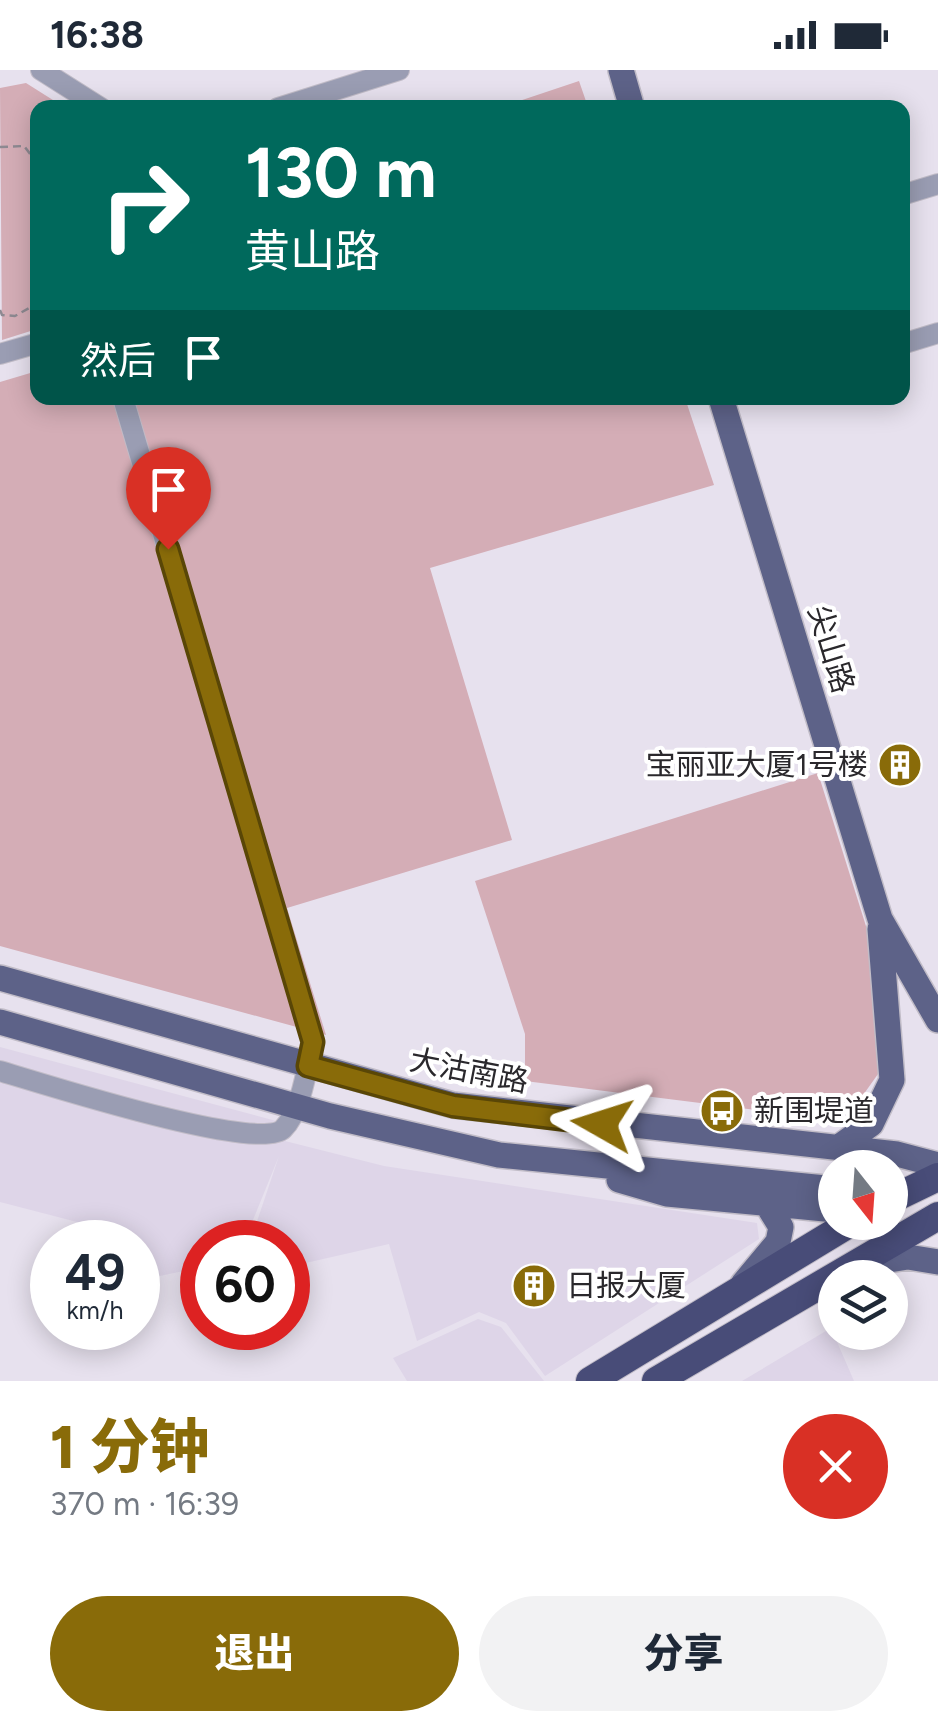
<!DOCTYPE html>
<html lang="zh">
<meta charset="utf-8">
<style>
:root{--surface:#fff;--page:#f2f2f3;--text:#1f2937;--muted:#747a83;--accent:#896b09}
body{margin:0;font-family:Figtree,"Noto Sans SC",sans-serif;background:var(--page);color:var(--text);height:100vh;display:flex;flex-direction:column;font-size:38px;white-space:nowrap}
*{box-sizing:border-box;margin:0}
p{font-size:32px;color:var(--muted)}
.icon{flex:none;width:55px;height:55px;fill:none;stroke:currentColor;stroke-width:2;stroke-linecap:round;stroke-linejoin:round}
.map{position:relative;height:1311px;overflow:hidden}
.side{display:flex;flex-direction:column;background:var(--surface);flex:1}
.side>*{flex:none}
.banner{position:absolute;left:30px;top:30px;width:880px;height:305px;border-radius:20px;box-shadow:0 5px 25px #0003;background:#00695c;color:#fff;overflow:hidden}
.needle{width:65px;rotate:163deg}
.controls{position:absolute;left:818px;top:1080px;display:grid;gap:20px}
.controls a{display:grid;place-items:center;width:90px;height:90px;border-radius:50%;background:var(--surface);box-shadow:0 5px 25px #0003;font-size:50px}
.speed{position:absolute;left:30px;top:1150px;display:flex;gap:20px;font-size:50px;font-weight:700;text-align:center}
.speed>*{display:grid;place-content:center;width:130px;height:130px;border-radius:50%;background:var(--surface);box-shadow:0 5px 25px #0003;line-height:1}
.speed small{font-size:25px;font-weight:400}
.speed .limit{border:15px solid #d22;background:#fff;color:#111}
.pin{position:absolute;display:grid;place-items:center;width:85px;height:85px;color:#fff;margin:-102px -42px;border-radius:50% 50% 50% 0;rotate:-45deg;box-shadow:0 0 10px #0007}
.pin .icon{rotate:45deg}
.me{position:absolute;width:110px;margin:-55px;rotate:276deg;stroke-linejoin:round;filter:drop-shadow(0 0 8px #0008)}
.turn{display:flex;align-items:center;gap:35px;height:210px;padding:0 50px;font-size:45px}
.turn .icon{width:130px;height:130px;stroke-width:2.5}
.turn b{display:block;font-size:70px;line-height:85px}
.then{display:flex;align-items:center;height:95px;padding:0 50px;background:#0003;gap:20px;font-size:38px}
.round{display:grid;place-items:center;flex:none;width:105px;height:105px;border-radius:52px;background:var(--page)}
.headline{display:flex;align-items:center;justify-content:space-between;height:170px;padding:0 50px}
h1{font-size:60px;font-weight:800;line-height:75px;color:var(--accent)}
.primary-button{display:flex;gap:20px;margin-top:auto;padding:20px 50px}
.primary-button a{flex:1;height:115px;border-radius:60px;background:var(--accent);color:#fff;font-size:40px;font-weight:800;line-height:115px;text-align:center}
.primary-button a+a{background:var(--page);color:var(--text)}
.status{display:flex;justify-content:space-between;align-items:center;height:70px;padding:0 50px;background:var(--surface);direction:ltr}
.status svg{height:28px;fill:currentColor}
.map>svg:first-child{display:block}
</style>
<div class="status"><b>16:38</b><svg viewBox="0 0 49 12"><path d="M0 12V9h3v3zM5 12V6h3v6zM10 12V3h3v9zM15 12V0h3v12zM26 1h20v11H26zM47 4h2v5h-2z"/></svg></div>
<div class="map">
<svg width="938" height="1311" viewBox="0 0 938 1311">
<rect width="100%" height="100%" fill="#e7e1ee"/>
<path fill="#ded5e8" d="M0 977 291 1055 285 1071 384 1096 757 1153 759 1169 545 1306 506 1253 479 1242 417 1271 389 1174 288 1197V1172H250L279 1086 244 1172H202V1197L141 1210 138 1172 131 1166 0 1132Z
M478 1249 501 1257 544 1311H407L393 1288Z
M831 1258 854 1311H742Z"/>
<path fill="#d4adb6" d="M579 11 588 37H501Z
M26 13 64 37 38 38 37 259 2 270 0 18Z
M37 301 38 328H685L714 415 430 498 512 770 287 838 326 965 0 876V312Z
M818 703 870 869 883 997 851 1042 827 1049 525 1011V964L475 811Z"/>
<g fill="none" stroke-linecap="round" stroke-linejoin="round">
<defs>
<path id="minor" d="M41 0 101 38
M278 38 399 0
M902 125 938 114
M902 274 938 263
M0 284 38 273
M0 1001C41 1013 259 1083 283 1059 302 1040 307 996 313 971L123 328"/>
<path id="major" d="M621 0 632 38
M721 328 880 849 938 950
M0 908 453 1035 897 1084 938 1095
M0 952 330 1046 499 1085 835 1119
M839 1077 871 1054 892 1010 880 859
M619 1110 667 1124 835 1140
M863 1194 908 1187 938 1192
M743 1214 778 1172 781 1157 768 1136"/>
<path id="highway" d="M890 1130 938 1107
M590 1311 852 1152
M656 1311 938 1146"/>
</defs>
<use href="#minor" stroke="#c1bcc7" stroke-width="22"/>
<use href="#major" stroke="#c1bcc7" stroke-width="28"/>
<use href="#highway" stroke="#c1bcc7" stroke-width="30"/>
<path stroke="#8d8991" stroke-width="2.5" stroke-dasharray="8 5" stroke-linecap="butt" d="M0 77 24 76 38 94
M0 240 2 245 15 246 38 233"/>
<use href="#minor" stroke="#9a9db3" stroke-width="20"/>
<use href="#major" stroke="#5d6288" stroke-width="25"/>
<use href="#highway" stroke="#484c78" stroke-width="28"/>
</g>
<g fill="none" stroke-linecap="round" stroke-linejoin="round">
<defs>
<path id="route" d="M168 479 313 972 308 996 453 1036 602 1054"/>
</defs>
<use href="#route" stroke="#594606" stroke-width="25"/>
<use href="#route" stroke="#896b09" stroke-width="18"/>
</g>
<defs>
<symbol id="building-disc" viewBox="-11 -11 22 22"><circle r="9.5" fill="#896b09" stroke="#fff"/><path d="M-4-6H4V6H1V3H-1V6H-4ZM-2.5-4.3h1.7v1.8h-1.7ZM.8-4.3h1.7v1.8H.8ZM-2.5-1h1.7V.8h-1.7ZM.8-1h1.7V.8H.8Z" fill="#fff"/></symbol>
<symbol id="bus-disc" viewBox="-11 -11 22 22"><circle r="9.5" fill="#896b09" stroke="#fff"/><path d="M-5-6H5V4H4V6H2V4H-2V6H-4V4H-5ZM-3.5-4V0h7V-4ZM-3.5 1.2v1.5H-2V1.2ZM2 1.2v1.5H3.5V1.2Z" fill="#fff"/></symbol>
</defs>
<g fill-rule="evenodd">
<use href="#building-disc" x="875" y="670" width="50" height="50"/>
<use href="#bus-disc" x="697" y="1016" width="50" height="50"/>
<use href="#building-disc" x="509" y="1191" width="50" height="50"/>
</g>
<g text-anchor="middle" stroke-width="8" stroke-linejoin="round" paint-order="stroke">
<g font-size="30" fill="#2a282c" stroke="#fff">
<text transform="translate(831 579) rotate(73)" y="10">尖山路</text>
<text transform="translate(469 1001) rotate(11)" y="10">大沽南路</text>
</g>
<g font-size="30" fill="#2a282c" stroke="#fff" text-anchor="start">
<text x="868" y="705" text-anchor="end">宝丽亚大厦1号楼</text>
<text x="754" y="1051">新围堤道</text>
<text x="566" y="1226">日报大厦</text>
</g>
</g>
</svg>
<div class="controls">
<a><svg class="needle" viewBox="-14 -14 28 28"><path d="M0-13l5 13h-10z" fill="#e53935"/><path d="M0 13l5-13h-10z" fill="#747a83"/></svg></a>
<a><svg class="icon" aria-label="layers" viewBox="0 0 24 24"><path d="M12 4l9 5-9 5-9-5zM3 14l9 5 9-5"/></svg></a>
</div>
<div class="speed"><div>49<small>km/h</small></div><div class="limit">60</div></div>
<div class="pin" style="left:168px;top:479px;background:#d93025"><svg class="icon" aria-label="arrive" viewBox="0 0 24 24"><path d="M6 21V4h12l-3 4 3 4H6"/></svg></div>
<svg class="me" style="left:602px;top:1054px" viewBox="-20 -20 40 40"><path d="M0-17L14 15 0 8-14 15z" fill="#896b09" stroke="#fff" stroke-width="4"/></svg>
<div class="banner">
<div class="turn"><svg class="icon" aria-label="right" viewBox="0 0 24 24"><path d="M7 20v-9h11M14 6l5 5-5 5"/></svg><div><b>130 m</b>黄山路</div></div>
<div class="then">然后<svg class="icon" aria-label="arrive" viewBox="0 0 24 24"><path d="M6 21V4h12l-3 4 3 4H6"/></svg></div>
</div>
</div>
<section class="side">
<div class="headline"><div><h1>1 分钟</h1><p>370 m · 16:39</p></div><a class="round" style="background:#d93025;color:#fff"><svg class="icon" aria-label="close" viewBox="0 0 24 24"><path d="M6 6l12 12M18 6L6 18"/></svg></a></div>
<div class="primary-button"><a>退出</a><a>分享</a></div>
</section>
